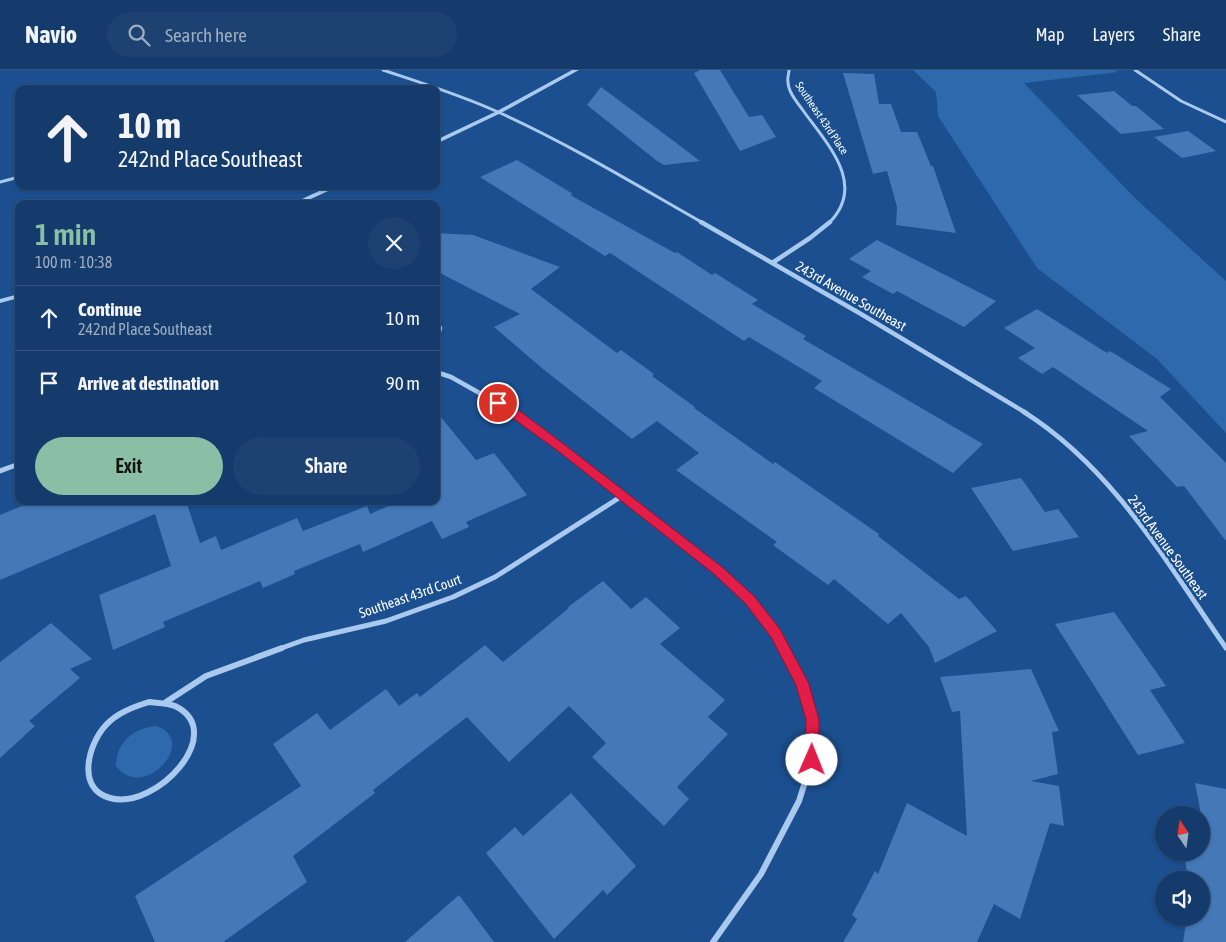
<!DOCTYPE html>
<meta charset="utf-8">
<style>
:root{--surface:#143b6b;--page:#1d4271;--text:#f1f3f6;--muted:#9dadc1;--line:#33557e;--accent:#8abfa5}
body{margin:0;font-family:"Asap Condensed",sans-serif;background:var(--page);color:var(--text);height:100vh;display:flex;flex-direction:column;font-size:19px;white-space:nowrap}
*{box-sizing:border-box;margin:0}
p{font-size:16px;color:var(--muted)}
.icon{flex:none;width:28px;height:28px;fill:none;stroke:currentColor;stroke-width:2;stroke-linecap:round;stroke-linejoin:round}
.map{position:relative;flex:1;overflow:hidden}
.panel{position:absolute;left:15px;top:130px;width:425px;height:305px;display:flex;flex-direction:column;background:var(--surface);border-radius:10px;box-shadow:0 1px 4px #0004,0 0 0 1px var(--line)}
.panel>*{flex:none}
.hud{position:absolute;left:15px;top:15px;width:425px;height:105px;border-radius:10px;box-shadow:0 1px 4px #0004,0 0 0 1px var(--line);background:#143b6b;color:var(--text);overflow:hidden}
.needle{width:32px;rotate:347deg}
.fabs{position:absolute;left:1155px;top:736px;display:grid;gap:10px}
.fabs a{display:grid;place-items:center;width:55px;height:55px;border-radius:50%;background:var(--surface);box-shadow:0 1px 4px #0004,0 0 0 1px var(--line);font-size:25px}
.pin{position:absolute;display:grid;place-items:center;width:42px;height:42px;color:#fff;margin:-21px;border:2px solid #fff;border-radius:50%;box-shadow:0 1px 5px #0007}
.me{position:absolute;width:55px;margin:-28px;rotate:1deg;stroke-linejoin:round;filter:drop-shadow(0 0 4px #0008)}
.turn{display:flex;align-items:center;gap:18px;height:105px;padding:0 20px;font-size:22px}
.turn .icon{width:65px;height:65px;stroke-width:2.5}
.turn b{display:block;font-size:35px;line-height:42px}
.round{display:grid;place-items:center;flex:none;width:52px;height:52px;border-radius:26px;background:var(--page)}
.summary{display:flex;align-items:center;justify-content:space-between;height:85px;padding:0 20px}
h1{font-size:30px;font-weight:600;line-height:38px;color:var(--accent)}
.primary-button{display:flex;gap:10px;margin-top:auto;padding:10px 20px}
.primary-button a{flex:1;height:58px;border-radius:30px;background:var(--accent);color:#111;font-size:20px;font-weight:600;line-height:58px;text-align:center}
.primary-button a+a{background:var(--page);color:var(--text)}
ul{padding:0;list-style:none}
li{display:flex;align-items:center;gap:15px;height:65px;padding:0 20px;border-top:1px solid var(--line)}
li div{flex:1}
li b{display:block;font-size:19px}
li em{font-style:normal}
header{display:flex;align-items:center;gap:30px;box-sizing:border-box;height:70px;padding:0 25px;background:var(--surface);border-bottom:1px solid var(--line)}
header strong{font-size:24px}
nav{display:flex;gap:28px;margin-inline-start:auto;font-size:18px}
.search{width:350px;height:45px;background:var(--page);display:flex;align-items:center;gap:12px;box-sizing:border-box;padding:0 18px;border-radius:28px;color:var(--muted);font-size:19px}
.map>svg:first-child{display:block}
</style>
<header>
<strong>Navio</strong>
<div class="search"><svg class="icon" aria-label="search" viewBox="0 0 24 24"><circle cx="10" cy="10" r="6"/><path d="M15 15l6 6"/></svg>Search here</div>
<nav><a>Map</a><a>Layers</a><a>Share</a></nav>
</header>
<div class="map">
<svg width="1226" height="872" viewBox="0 0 1226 872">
<rect width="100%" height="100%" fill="#1b4f8f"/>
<path fill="#2e69ad" d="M913 0H1115L1118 2 1024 13 1136 129 1226 211V363L1157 289 1037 198 938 46 936 22Z
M156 656C200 670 143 733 116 696 116 673 133 658 156 656Z"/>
<path fill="#4478b7" d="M700 0H720L749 47 762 45 776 67 740 81 694 3Z
M843 3 874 4 879 34H891L901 62H917L931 96H933L956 163 896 155 897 137 887 101 873 104Z
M601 17 675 72 700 91 664 95 657 91 587 35Z
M1114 21 1132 36H1136L1164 59 1121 64 1077 25Z
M1188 61 1216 81 1182 88 1154 67Z
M517 90 573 124 570 125 675 183 677 182 712 205 715 203 758 230 752 234 806 266 803 269 983 374 953 403 814 318 822 311 749 267 744 271 610 183 605 186 480 107Z
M436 163 473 165 560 197 531 219 617 283 621 280 654 304 652 306 695 337 694 338 773 394 775 392 879 464 878 466 959 529 966 526 997 561 935 593 929 577 901 543 888 554 834 509 828 515 773 475 777 472 676 400 699 383 657 351 632 369 543 299 494 257 520 244 436 201Z
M877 170 996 231 964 257 897 221 893 224 862 207 871 201 849 189Z
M1037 239 1107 283 1110 281 1171 319 1160 327 1226 393V471L1184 416 1177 417 1129 366 1148 361 1053 297 1042 304 1018 288 1035 278 1004 258Z
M436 341 476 390 494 383 527 425 466 452 469 457 442 469 432 451 363 482 360 474 294 501 295 504 263 518 260 511 163 552 165 557 113 580 99 525 171 496 155 444 0 510V445L34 431H186L200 473 216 466 221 480 297 448 303 461 367 436 370 444 400 431H436Z
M1021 408 1045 442 1058 439 1079 467 1013 481 971 418Z
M603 511 631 539 646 527 680 558 660 574 725 630 708 647 728 664 677 717 689 729 664 756 592 687 606 673 569 636 509 692 467 647 373 720 375 723 293 786 307 812 223 872H155L135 826 301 716 273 674 317 643 330 660 386 619 399 636 417 623 420 627 485 575 503 592 569 538 568 537Z
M1114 542 1166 616 1150 620 1185 673 1138 685 1055 554Z
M51 553 92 589 70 599 80 608 29 651 35 656 0 688V592Z
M1031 599 1059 661 1052 662 1058 704 1031 711 1059 716 1064 756 1050 753 1020 849 994 834 977 872H843L857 849 852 845 875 801 878 804 907 733 967 766 960 641 952 642 940 607Z
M1195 713 1226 719V872H1183L1187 848H1201V810H1189L1183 782H1201V745H1175L1174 739 1201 744Z
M571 723 636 796 607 825 603 820 554 869 486 783 515 757 523 766Z
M459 825 494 872H405Z"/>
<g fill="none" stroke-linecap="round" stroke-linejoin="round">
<path stroke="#a9c9ee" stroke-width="3" d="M383 0C422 13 461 25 498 42 569 74 636 115 703 153
M789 0C789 4 787 8 788 12 788 21 796 31 802 39 826 73 868 114 829 153
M1135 0 1181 31 1226 52
M0 112 19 107"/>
<path stroke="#a9c9ee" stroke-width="4.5" d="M701 152 861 244 1026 343
M772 193 810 168 830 152
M436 251 440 258 436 271
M436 302 451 307 515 343"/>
<path stroke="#a9c9ee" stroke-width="5" d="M513 342C556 375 600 409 643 442 695 482 752 519 784 579
M1024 342C1113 398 1167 493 1226 578
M0 401 19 394
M279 579 304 570 386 551 453 527 495 507 622 426"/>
<path stroke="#a9c9ee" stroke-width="6" d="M149 632C157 633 168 633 175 636 229 662 156 741 110 728 76 719 88 674 106 655 117 643 133 637 149 632Z
M166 632 206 606 282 578
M713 872 761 804 799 731 812 690V650L802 614 783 578"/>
<path fill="#a9c9ee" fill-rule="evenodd" d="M572 0H579L501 43 436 74V70L497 41Z
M330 116H339L300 134H291Z
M19 224V228L0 233V229Z"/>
</g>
<path fill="#e11d48" stroke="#92132f" d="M498 330 517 339 565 375 722 497 754 526 780 559 809 614 819 650V690L816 694 812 696 807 694 804 690 806 650 796 615 771 567 745 533 714 504 558 381 492 333 494 331Z"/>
<g text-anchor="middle" stroke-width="5" stroke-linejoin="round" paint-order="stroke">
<g font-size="11" fill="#fff" stroke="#1b4f8f">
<text transform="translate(822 48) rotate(56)" y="4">Southeast 43rd Place</text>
</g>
<g font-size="14" fill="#fff" stroke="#1b4f8f">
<text transform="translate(851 226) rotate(30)" y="5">243rd Avenue Southeast</text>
<text transform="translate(1168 477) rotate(54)" y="5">243rd Avenue Southeast</text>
<text transform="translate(410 526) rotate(-19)" y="5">Southeast 43rd Court</text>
</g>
</g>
</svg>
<div class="fabs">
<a><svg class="needle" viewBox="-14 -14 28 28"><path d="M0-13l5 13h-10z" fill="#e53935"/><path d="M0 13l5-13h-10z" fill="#9dadc1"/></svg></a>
<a><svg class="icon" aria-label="sound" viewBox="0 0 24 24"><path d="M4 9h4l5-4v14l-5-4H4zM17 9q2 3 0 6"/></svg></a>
</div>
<div class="pin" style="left:498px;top:333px;background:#d93025"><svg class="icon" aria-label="arrive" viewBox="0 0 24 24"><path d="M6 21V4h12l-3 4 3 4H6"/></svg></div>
<svg class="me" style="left:812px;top:690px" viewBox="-20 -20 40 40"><circle r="19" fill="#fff"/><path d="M0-13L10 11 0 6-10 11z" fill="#e11d48"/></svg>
<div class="hud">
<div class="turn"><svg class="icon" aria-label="ahead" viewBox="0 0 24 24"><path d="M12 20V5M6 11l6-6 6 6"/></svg><div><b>10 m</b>242nd Place Southeast</div></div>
</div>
<section class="panel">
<div class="summary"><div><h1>1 min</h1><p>100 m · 10:38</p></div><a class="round"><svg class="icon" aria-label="close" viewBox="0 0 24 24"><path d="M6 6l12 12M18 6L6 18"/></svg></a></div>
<ul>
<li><svg class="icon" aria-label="ahead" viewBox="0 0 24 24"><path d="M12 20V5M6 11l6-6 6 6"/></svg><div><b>Continue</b><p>242nd Place Southeast</p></div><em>10 m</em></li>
<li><svg class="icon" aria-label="arrive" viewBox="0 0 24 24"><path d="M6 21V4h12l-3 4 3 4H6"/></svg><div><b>Arrive at destination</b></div><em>90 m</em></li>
</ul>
<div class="primary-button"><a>Exit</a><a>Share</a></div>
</section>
</div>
